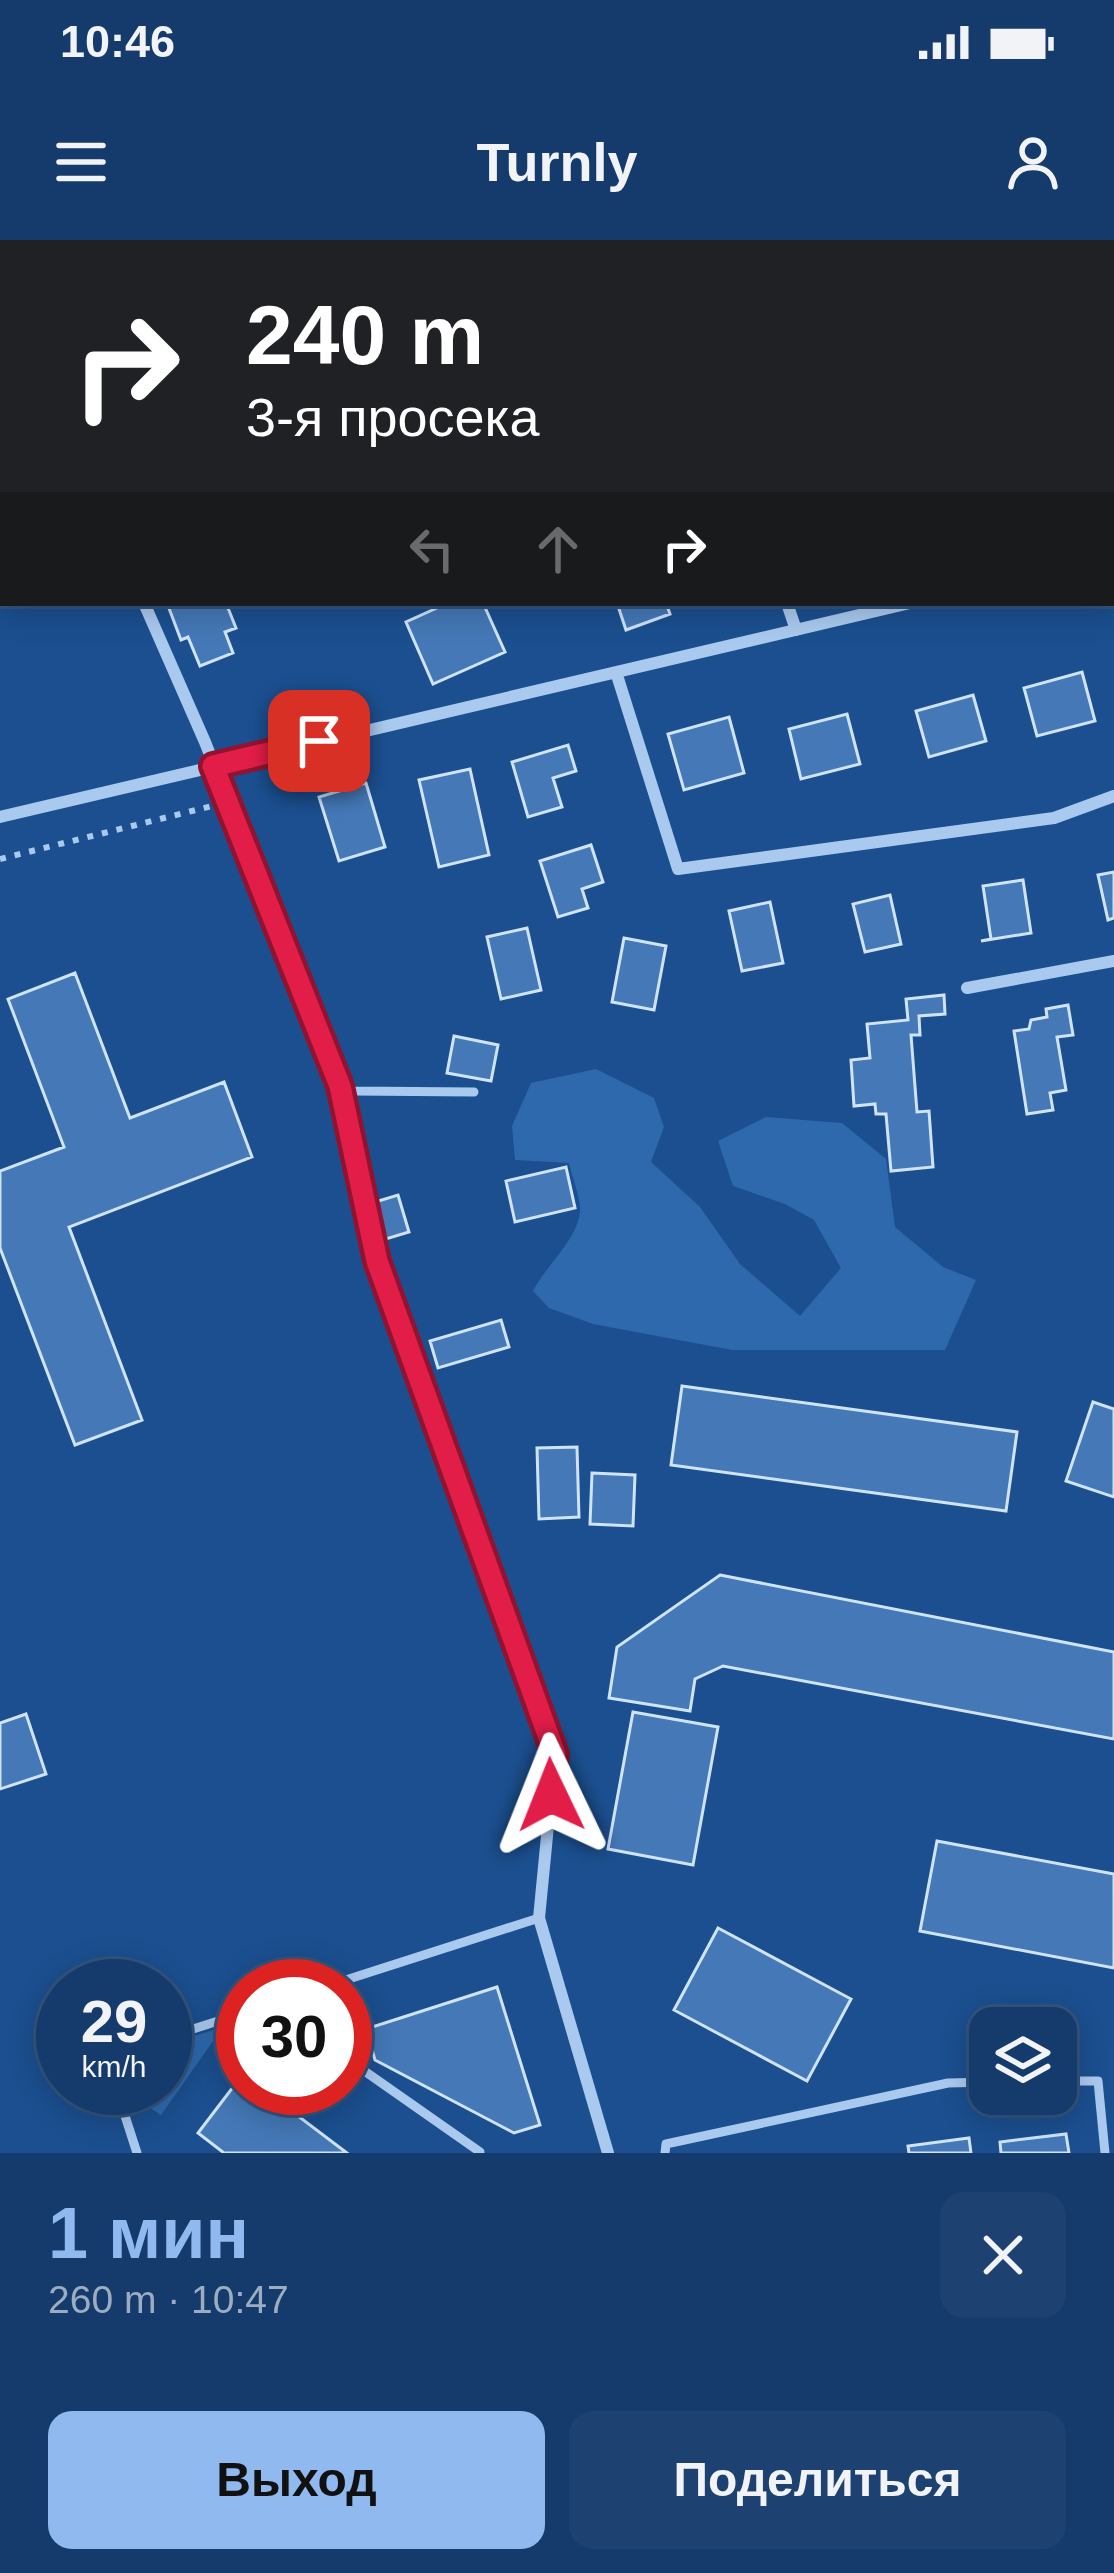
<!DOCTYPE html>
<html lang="ru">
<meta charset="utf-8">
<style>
:root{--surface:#143b6b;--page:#1d4271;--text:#f1f3f6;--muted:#9dadc1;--line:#33557e;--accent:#90b9f0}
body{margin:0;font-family:Helvetica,sans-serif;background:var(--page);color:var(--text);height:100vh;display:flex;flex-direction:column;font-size:45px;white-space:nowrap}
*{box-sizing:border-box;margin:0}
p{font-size:39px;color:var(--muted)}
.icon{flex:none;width:66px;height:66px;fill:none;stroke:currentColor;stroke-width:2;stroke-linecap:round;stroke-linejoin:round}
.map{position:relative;height:1913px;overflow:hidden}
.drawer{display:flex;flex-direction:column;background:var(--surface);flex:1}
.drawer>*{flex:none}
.banner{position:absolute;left:0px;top:0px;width:1116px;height:366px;box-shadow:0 6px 30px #0003,0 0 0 3px var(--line);background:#202124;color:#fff;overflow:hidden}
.controls{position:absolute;left:969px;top:1767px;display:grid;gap:24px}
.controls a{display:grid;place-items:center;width:108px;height:108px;border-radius:24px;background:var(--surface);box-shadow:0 6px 30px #0003,0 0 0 3px var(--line);font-size:60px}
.speed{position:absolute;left:36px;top:1719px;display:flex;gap:24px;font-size:60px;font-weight:700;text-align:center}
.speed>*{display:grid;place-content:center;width:156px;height:156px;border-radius:50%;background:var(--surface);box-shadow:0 6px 30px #0003,0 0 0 3px var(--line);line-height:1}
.speed small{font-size:30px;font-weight:400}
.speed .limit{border:18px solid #d22;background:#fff;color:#111}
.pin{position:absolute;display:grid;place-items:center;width:102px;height:102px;color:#fff;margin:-51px;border-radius:24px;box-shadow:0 6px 18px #0006}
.me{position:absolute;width:132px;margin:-66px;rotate:358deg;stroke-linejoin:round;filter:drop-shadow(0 0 9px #0008)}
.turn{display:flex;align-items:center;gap:42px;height:252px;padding:0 48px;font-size:54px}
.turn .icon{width:156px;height:156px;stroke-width:2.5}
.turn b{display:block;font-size:84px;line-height:102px}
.lanes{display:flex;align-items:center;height:114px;padding:0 48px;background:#0003;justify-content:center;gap:60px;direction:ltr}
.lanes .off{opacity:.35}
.round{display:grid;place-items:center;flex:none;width:126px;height:126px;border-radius:24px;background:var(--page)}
.overview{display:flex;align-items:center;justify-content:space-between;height:204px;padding:0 48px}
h1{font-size:72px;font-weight:700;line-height:90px;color:var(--accent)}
.primary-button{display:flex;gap:24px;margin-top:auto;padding:24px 48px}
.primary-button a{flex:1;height:138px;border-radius:24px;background:var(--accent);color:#111;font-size:48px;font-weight:700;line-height:138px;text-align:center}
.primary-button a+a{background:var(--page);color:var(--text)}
.status{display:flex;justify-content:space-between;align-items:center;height:84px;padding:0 60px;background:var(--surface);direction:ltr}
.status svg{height:33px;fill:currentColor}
header{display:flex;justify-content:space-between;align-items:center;height:156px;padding:0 48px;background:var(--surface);font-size:54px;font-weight:700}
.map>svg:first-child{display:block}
</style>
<div class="status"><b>10:46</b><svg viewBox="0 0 49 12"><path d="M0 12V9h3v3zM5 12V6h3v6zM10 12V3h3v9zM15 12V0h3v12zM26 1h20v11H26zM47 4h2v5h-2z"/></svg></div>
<header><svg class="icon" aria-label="menu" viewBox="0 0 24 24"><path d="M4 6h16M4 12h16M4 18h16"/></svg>Turnly<svg class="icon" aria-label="person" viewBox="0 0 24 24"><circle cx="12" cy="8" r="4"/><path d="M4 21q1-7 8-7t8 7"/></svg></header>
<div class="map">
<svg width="1114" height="1913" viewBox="0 0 1114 1913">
<rect width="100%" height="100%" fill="#1b4f8f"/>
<path fill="#2e69ad" d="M596 829 654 858 664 887 651 922 700 967 740 1024 800 1076 841 1028 814 980 785 964 733 946 718 901 766 877 842 883 886 919 895 987 943 1027 976 1040 945 1110H732L593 1084 549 1068 533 1051C545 1027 577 1000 580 972 581 958 572 937 569 923L515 920 512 886 531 843Z
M223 1787 161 1875 123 1850 165 1848V1805Z"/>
<path fill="#4478b7" stroke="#cfe3fa" stroke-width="3" d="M723 0H803L804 3H724Z
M167 363H226L236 388 225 392 233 413 200 426 188 397 181 400Z
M448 363H483L505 412 433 444 406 382Z
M617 363H666L670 374 626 390Z
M1082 432 1095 481 1037 496 1024 448Z
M973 455 986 501 929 517 916 471Z
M847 474 860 524 801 539 789 489Z
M729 477 744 533 684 550 668 494Z
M568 505 576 531 553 538 562 567 528 577 512 522Z
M470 529 489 615 439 627 419 540Z
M366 543 385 607 339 621 319 557Z
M591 605 603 642 582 649 588 668 558 677 540 621Z
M1114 632V678L1108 680 1098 635Z
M1023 640 1031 693 981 701 991 699 983 646Z
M890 655 901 704 865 712 853 664Z
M770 662 783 723 742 731 729 671Z
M527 688 541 750 501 759 487 697Z
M624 698 666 706 654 770 612 762Z
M75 733 130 878 224 842 252 917 69 987 142 1180 75 1205 0 1008V931L64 907 8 759Z
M944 755 945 774 919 776 920 795H911L917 872 929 871 933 927 891 931 886 874H876L875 864 854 866 851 820 870 818 867 784 908 780 906 759Z
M1068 765 1073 795 1057 797 1066 850 1050 853 1053 870 1027 874 1014 791 1029 789 1031 780 1047 777 1046 769Z
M454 796 498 805 491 841 447 833Z
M566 927 575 968 515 982 506 941Z
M398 955 409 992 386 999 375 962Z
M501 1080 509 1107 438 1128 430 1101Z
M682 1146 1017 1192 1006 1271 671 1225Z
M1093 1162 1114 1169V1257L1066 1241Z
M577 1207 579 1277 539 1279 537 1208Z
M592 1233 635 1235 633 1286 590 1284Z
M720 1335 1114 1412V1499L723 1426 695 1439 690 1471 609 1458 617 1407Z
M633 1472 718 1487 693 1625 608 1609Z
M26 1474 46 1534 0 1549V1483Z
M937 1601 1114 1634V1728L920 1691Z
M718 1688 851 1759 807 1841 674 1770Z
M497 1747 540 1885 514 1893 375 1820 366 1789Z
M243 1834V1848H261L347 1913H224L198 1893Z
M1066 1894 1069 1913H1001L1000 1902Z
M969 1898 971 1913H909L908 1906Z"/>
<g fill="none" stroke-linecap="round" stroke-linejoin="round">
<path stroke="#a9c9ee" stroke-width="6" stroke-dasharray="6 9" stroke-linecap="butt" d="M0 619 212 566"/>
<path stroke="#a9c9ee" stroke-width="9" d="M341 846 353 851 474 852
M327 1746 539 1678
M165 1798 243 1773
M345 1805 353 1823 480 1912
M1056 1841H1098L1105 1913
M116 1848 137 1913
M665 1913 666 1904 948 1843 990 1842"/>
<path stroke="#a9c9ee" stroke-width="12" d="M674 0 675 3
M0 40 3 47
M1113 316 1114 315
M144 363 205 502 341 846 378 1021 555 1514 539 1678 608 1913
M787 363 796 390
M616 432 678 629 1054 578 1114 556
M0 577 910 363
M967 748 1114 721"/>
</g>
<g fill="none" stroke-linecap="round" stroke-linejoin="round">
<defs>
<path id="route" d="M319 501 213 526 340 846 377 1021 555 1514 551 1555"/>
</defs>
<use href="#route" stroke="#92132f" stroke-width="30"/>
<use href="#route" stroke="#e11d48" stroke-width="21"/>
</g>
</svg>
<div class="controls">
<a><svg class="icon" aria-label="layers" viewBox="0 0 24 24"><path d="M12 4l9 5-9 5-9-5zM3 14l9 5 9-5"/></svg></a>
</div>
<div class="speed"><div>29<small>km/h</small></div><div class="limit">30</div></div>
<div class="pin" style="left:319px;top:501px;background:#d93025"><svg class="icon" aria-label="arrive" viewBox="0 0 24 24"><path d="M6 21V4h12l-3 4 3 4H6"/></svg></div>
<svg class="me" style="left:551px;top:1555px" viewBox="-20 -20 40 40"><path d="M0-17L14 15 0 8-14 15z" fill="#e11d48" stroke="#fff" stroke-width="4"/></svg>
<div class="banner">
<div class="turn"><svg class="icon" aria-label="right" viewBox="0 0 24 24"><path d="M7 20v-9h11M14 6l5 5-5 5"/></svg><div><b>240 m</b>3-я просека</div></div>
<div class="lanes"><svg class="icon off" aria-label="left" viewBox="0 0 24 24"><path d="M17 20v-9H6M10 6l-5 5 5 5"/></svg><svg class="icon off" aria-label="ahead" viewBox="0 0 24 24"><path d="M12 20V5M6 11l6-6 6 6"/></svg><svg class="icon" aria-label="right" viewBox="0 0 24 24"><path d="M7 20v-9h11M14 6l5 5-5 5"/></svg></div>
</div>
</div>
<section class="drawer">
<div class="overview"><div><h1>1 мин</h1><p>260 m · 10:47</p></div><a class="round"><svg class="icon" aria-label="close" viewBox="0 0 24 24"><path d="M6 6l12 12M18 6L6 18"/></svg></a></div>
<div class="primary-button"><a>Выход</a><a>Поделиться</a></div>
</section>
